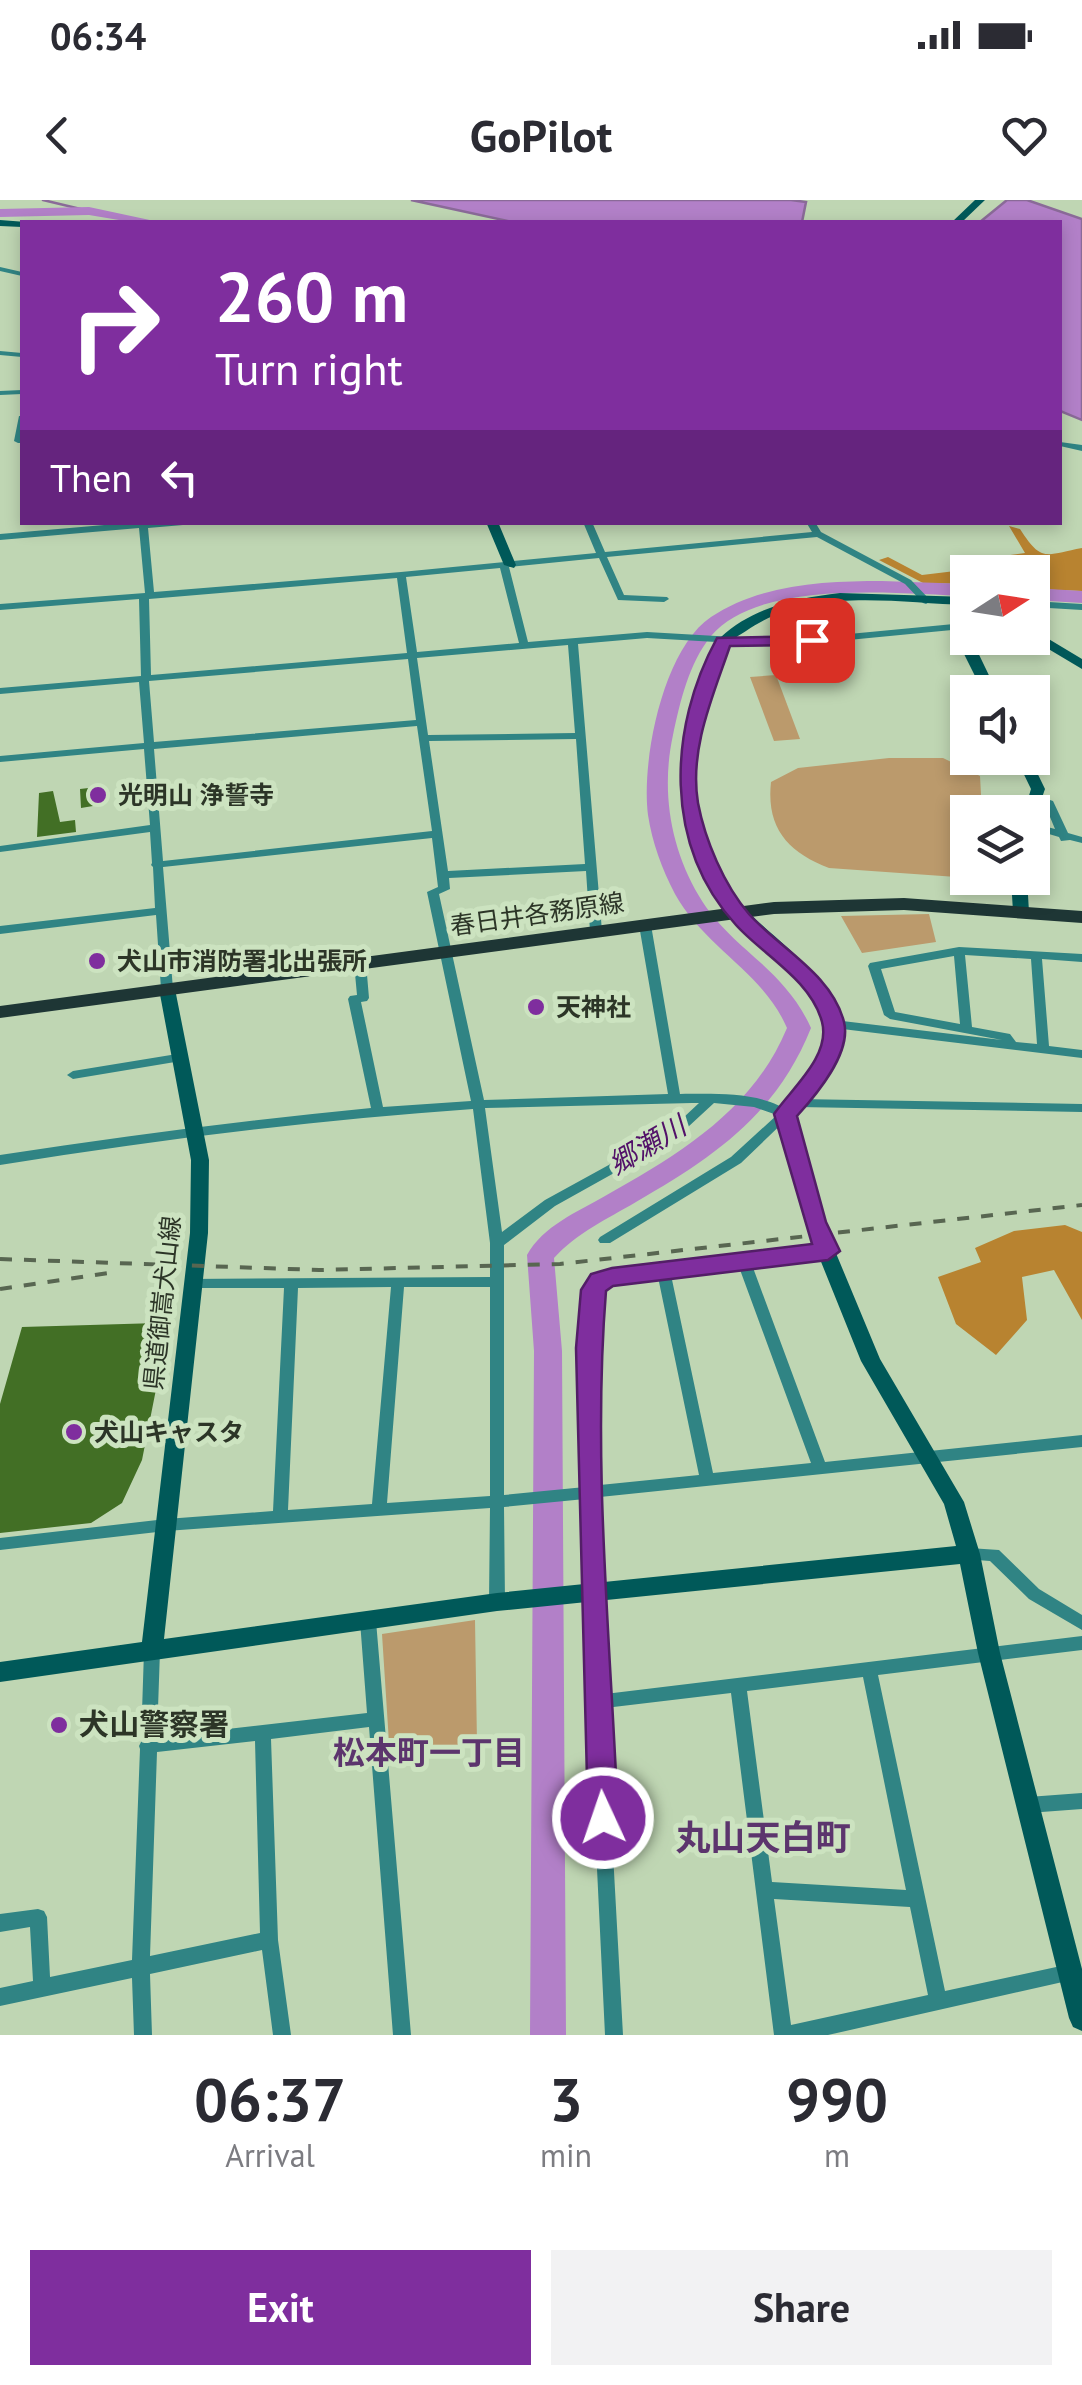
<!DOCTYPE html>
<meta charset="utf-8">
<style>
:root{--surface:#fff;--page:#f2f2f3;--text:#2b2b33;--muted:#7c7c81;--accent:#7f2e9e}
body{margin:0;font-family:"PT Sans","Noto Sans JP",sans-serif;background:var(--page);color:var(--text);height:100vh;display:flex;flex-direction:column;font-size:38px;white-space:nowrap}
*{box-sizing:border-box;margin:0}
p{font-size:32px;color:var(--muted)}
.icon{flex:none;width:55px;height:55px;fill:none;stroke:currentColor;stroke-width:2;stroke-linecap:round;stroke-linejoin:round}
.map{position:relative;height:1835px;overflow:hidden}
.sheet{display:flex;flex-direction:column;background:var(--surface);flex:1}
.sheet>*{flex:none}
.hud{position:absolute;left:20px;top:20px;width:1042px;height:305px;border-radius:0px;box-shadow:0 5px 15px #0003;background:#7f2e9e;color:#fff;overflow:hidden}
.needle{width:65px;rotate:78deg}
.buttons{position:absolute;left:950px;top:355px;display:grid;gap:20px}
.buttons a{display:grid;place-items:center;width:100px;height:100px;border-radius:0px;background:var(--surface);box-shadow:0 5px 15px #0003;font-size:50px}
.pin{position:absolute;display:grid;place-items:center;width:85px;height:85px;color:#fff;margin:-42px;border-radius:20px;box-shadow:0 5px 15px #0006}
.me{position:absolute;width:110px;margin:-55px;rotate:357deg;stroke-linejoin:round;filter:drop-shadow(0 0 8px #0008)}
.turn{display:flex;align-items:center;gap:35px;height:210px;padding:0 30px;font-size:45px}
.turn .icon{width:130px;height:130px;stroke-width:2.5}
.turn b{display:block;font-size:70px;line-height:85px}
.then{display:flex;align-items:center;height:95px;padding:0 30px;background:#0003;gap:20px;font-size:38px}
.eta{display:flex;justify-content:space-evenly;align-items:center;height:170px;text-align:center}
.eta b{font-size:60px;font-weight:600;line-height:70px}
.button{display:flex;gap:20px;margin-top:auto;padding:20px 30px}
.button a{flex:1;height:115px;border-radius:0px;background:var(--accent);color:#fff;font-size:40px;font-weight:600;line-height:115px;text-align:center}
.button a+a{background:var(--page);color:var(--text)}
.status{display:flex;justify-content:space-between;align-items:center;height:70px;padding:0 50px;background:var(--surface);direction:ltr}
.status svg{height:28px;fill:currentColor}
header{display:flex;justify-content:space-between;align-items:center;height:130px;padding:0 30px;background:var(--surface);font-size:45px;font-weight:600}
.map>svg:first-child{display:block}
</style>
<div class="status"><b>06:34</b><svg viewBox="0 0 49 12"><path d="M0 12V9h3v3zM5 12V6h3v6zM10 12V3h3v9zM15 12V0h3v12zM26 1h20v11H26zM47 4h2v5h-2z"/></svg></div>
<header><svg class="icon" aria-label="back" viewBox="0 0 24 24"><path d="M15 5l-7 7 7 7"/></svg>GoPilot<svg class="icon" aria-label="heart" viewBox="0 0 24 24"><path d="M12 20l-8-8c-3-5 5-10 8-4 3-6 11-1 8 4z"/></svg></header>
<div class="map">
<svg width="1082" height="1835" viewBox="0 0 1082 1835">
<rect width="100%" height="100%" fill="#bfd6b3"/>
<path fill="#bb9a6c" d="M776 475 800 539 774 541 750 477Z
M889 558H943L980 576 982 612H968V678L985 679 829 668C788 652 766 628 771 582L798 568Z
M929 714 936 742 862 753 841 716Z
M475 1420 477 1544 390 1558 382 1434Z"/>
<path fill="#b88330" d="M1009 326 1020 329C1042 363 1045 355 1082 348V391L1033 389 1032 372H968L967 384 923 383 879 360 888 357 922 375 972 369 979 359 1025 353Z
M1065 1025 1082 1032V1120L1054 1070 1022 1077 1027 1120 996 1155 956 1124 938 1077 981 1062 975 1048 1014 1031Z"/>
<path fill="#b280c8" stroke="#8a6a98" stroke-width="2.5" d="M411 0H791L806 2 802 22H512Z
M1007 0H1027L1082 19V220L1060 211V22H980Z"/>
<g fill="none" stroke-linecap="round" stroke-linejoin="round">
<path stroke="#8a6a98" stroke-width="2.5" d="M43 0 89 11"/>
<path fill="#b280c8" fill-rule="evenodd" d="M89 7 159 22H131L89 15 0 17V9Z
M882 381 968 384V396C900 394 760 378 711 436 689 463 680 502 673 535 661 590 670 647 699 696 730 749 783 766 811 828 776 915 714 957 636 1002 607 1019 577 1033 554 1058L562 1151 566 1835H530L534 1151 527 1055C543 1026 577 1012 605 996 680 954 753 910 787 828 763 772 704 747 675 694 662 669 652 642 648 615 641 561 663 449 711 417 760 384 825 381 882 381Z
M1032 388 1082 391V403L1032 400Z"/>
</g>
<path fill="#426f25" d="M106 586 105 604 81 608 80 589Z
M53 591 60 622 75 620 76 632 37 637 39 593Z
M158 1123 153 1149H164L142 1260 122 1303 91 1323 0 1333V1204L22 1127Z"/>
<g fill="none" stroke-linecap="round" stroke-linejoin="round">
<path fill="#308484" fill-rule="evenodd" d="M0 67 22 72V76L0 71Z
M0 151 22 153V157L0 155Z
M22 190V194L0 195V191Z
M19 216H22L21 243H18L14 241Z
M1060 242 1082 245V251L1060 246Z
M187 322 183 325 148 328 154 392 401 372 596 353 583 322H592L605 352 812 332 806 322H815L821 332 911 380 931 401 926 404 923 403 905 384 817 337 607 357 624 395 667 397 669 399 664 402 618 400 599 358 509 367 528 442 647 432 786 440 954 424 968 432 967 436 964 437 952 430 786 446 647 438 578 444 602 731 596 735 590 731 586 671 449 678 450 689 439 694 484 900 668 894 639 725 645 721 651 725 680 894C715 894 764 891 792 914L741 963 610 1043H600L598 1040 600 1037 731 957 777 915 754 907 714 903 675 939 555 1006 504 1045V1295L585 1287 583 1116C589 1067 617 1071 658 1067L663 1064 668 1065 828 1046 833 1048 835 1051 833 1054 752 1065 825 1262 1082 1235V1247L600 1297 605 1494 1082 1436V1450L878 1475 945 1791 1070 1764 1076 1767 1079 1773 1076 1779 828 1835H774L731 1493 605 1508 623 1835H605L589 1502 585 1299 504 1307 505 1402 502 1407 497 1409 492 1407 489 1402 490 1308 166 1331 0 1350V1338L166 1319 273 1311 284 1088H192L187 1087 185 1083 187 1079 490 1077V1043L473 909C314 920 157 940 0 965V955C123 936 247 920 371 908L348 799 350 796 357 795 354 763 360 759 366 763 369 798 367 801 361 802 383 907 471 901 427 692 438 687 432 638 163 667 173 789 167 793 161 789 156 715 0 734V726L155 708 153 667 151 665 152 663 150 632 0 652V646L150 625 144 549 0 562V556L144 543 139 482 0 494V488L141 476 139 399 0 410V404L145 393 139 328 0 340V334L139 322ZM500 368 519 443 417 452 406 377ZM397 378 407 453 151 475 149 399ZM568 445 575 533 428 535 417 458ZM408 459 416 520 154 542 149 481ZM417 526 432 631 163 661 154 549ZM576 539 585 664 448 671 429 541ZM692 903H699L667 933 545 1000 502 1032 485 908ZM739 1067 811 1263 713 1273 671 1075ZM658 1077 699 1275 600 1285C599 1252 588 1109 605 1089 616 1077 642 1079 658 1077ZM391 1087 372 1304 288 1310 298 1088ZM404 1087H490V1296L387 1303ZM863 1477 906 1690 772 1682 747 1491ZM774 1699 910 1707 928 1795 791 1825Z
M1032 401 1082 404V410L1032 407Z
M1038 596 1053 601 1068 633 1082 637V643L1070 640 1061 641 1059 637 1032 629V623L1055 629 1045 605 1033 599Z
M959 747 1082 754V762L1042 759 1049 846 1082 850V858L834 828 828 824 834 820 1002 840 890 819 884 815 868 766 870 763ZM965 755 1031 759 1037 844 1016 842 1010 834 972 827ZM954 756 960 824 895 812 881 769Z
M177 854 181 855 183 858 181 861 73 879 67 875 73 871Z
M798 899 1082 904V912L798 907 792 903Z
M969 1348 999 1350 1039 1389 1082 1415V1430L1029 1399 990 1361 964 1359 961 1354 964 1349Z
M368 1414 374 1416 376 1421 411 1835H393L369 1527 271 1539 278 1740 291 1835H273L262 1750 150 1774 152 1835H134L132 1778 0 1806V1788L33 1781 30 1727 0 1732V1714L38 1709 44 1711 47 1717 50 1777 132 1760 140 1549 139 1546 141 1542 144 1451 146 1446 152 1444 158 1446 160 1451 157 1537 367 1513 360 1421 362 1416ZM255 1541 260 1733 150 1756 157 1552Z
M1082 1593V1609L1028 1613 1022 1611 1020 1605 1022 1599 1028 1597Z"/>
<path fill="#005959" fill-rule="evenodd" d="M975 0H985L962 22H952Z
M0 20 26 22H22V27L0 26Z
M486 322H498L516 365 514 368 504 365Z
M840 393 968 397V405C894 403 810 386 746 431 740 435 732 439 728 445 714 467 702 520 698 547 692 592 699 648 725 686 756 730 832 770 842 823 847 848 812 898 795 916L796 927 823 1022 880 1159 964 1302 980 1354 1000 1453 1082 1769V1831L1073 1827 1069 1818 978 1453 960 1364 497 1411 0 1482V1462L142 1442 190 1033 191 960 159 789 167 784 175 789 209 960 208 1033 164 1439 497 1393 956 1346 944 1304 861 1161 805 1022 778 927 777 914C793 892 832 852 826 822 815 773 735 730 708 684 671 620 679 545 702 478 706 465 711 446 721 437 753 407 798 398 840 393Z
M968 429V438H971L997 492H983L956 438Z
M1032 429 1082 459V469L1030 438H1032Z
M1016 558H1030L1045 589 1036 615 1024 612 1031 589Z
M1011 678H1027L1029 712 1027 715 1021 717 1013 712Z"/>
<path fill="#1e3635" fill-rule="evenodd" d="M904 698 1082 711V723L904 710 774 714 0 818V806L774 702Z"/>
<path stroke="#586651" stroke-width="4" stroke-dasharray="12 12" stroke-linecap="butt" d="M0 1059 319 1070 560 1064 1082 1005
M0 1089 108 1073"/>
</g>
<path fill="#7f2e9e" stroke="#531e67" stroke-width="2.5" d="M819 436 821 440 812 445 730 446C713 496 689 549 698 603 705 640 724 685 749 714 779 748 832 774 844 822 852 853 816 895 797 916L826 1022 840 1051 828 1060 613 1086 606 1091C592 1264 611 1445 618 1618L614 1629 603 1633 592 1629 588 1618 576 1148 581 1090 591 1074 612 1068 812 1044 774 914C791 889 831 856 822 822 811 780 763 755 736 725 663 645 668 528 717 438Z"/>
<g fill="#7f2e9e" stroke="#cce3c0" stroke-width="4">
<circle cx="98" cy="595" r="10"/>
<circle cx="97" cy="761" r="10"/>
<circle cx="536" cy="807" r="10"/>
<circle cx="74" cy="1232" r="10"/>
<circle cx="59" cy="1525" r="10"/>
</g>
<g text-anchor="middle" stroke-width="10" stroke-linejoin="round" paint-order="stroke">
<g font-size="25" font-weight="bold" fill="#2c3527" stroke="#cce3c0" text-anchor="start">
<text x="118" y="604">光明山 浄誓寺</text>
<text x="117" y="770">犬山市消防署北出張所</text>
<text x="556" y="816">天神社</text>
<text x="94" y="1241">犬山キャスタ</text>
</g>
<g font-size="25" fill="#2c3527" stroke="#cce3c0">
<text transform="translate(537 714) rotate(-8)" y="9">春日井各務原線</text>
<text transform="translate(162 1103) rotate(-84)" y="9">県道御嵩犬山線</text>
</g>
<g font-size="28" font-style="italic" fill="#521169" stroke="#cce3c0">
<text transform="translate(647 945) rotate(-31)" y="10">郷瀬川</text>
</g>
<g font-size="30" font-weight="bold" fill="#2c3527" stroke="#cce3c0" text-anchor="start">
<text x="79" y="1535">犬山警察署</text>
</g>
<g font-size="32" font-weight="bold" fill="#5c356d" stroke="#cce3c0">
<text x="429" y="1564">松本町一丁目</text>
</g>
<g font-size="35" font-weight="bold" fill="#5c356d" stroke="#cce3c0">
<text x="763" y="1650">丸山天白町</text>
</g>
</g>
</svg>
<div class="buttons">
<a><svg class="needle" viewBox="-14 -14 28 28"><path d="M0-13l5 13h-10z" fill="#e53935"/><path d="M0 13l5-13h-10z" fill="#7c7c81"/></svg></a>
<a><svg class="icon" aria-label="sound" viewBox="0 0 24 24"><path d="M4 9h4l5-4v14l-5-4H4zM17 9q2 3 0 6"/></svg></a>
<a><svg class="icon" aria-label="layers" viewBox="0 0 24 24"><path d="M12 4l9 5-9 5-9-5zM3 14l9 5 9-5"/></svg></a>
</div>
<div class="pin" style="left:812px;top:440px;background:#d93025"><svg class="icon" aria-label="arrive" viewBox="0 0 24 24"><path d="M6 21V4h12l-3 4 3 4H6"/></svg></div>
<svg class="me" style="left:603px;top:1618px" viewBox="-20 -20 40 40"><circle r="17" fill="#7f2e9e" stroke="#fff" stroke-width="3"/><path d="M0-11L8 9 0 5-8 9z" fill="#fff"/></svg>
<div class="hud">
<div class="turn"><svg class="icon" aria-label="right" viewBox="0 0 24 24"><path d="M7 20v-9h11M14 6l5 5-5 5"/></svg><div><b>260 m</b>Turn right</div></div>
<div class="then">Then<svg class="icon" aria-label="left" viewBox="0 0 24 24"><path d="M17 20v-9H6M10 6l-5 5 5 5"/></svg></div>
</div>
</div>
<section class="sheet">
<div class="eta">
<div><b>06:37</b><p>Arrival</p></div>
<div><b>3</b><p>min</p></div>
<div><b>990</b><p>m</p></div>
</div>
<div class="button"><a>Exit</a><a>Share</a></div>
</section>
